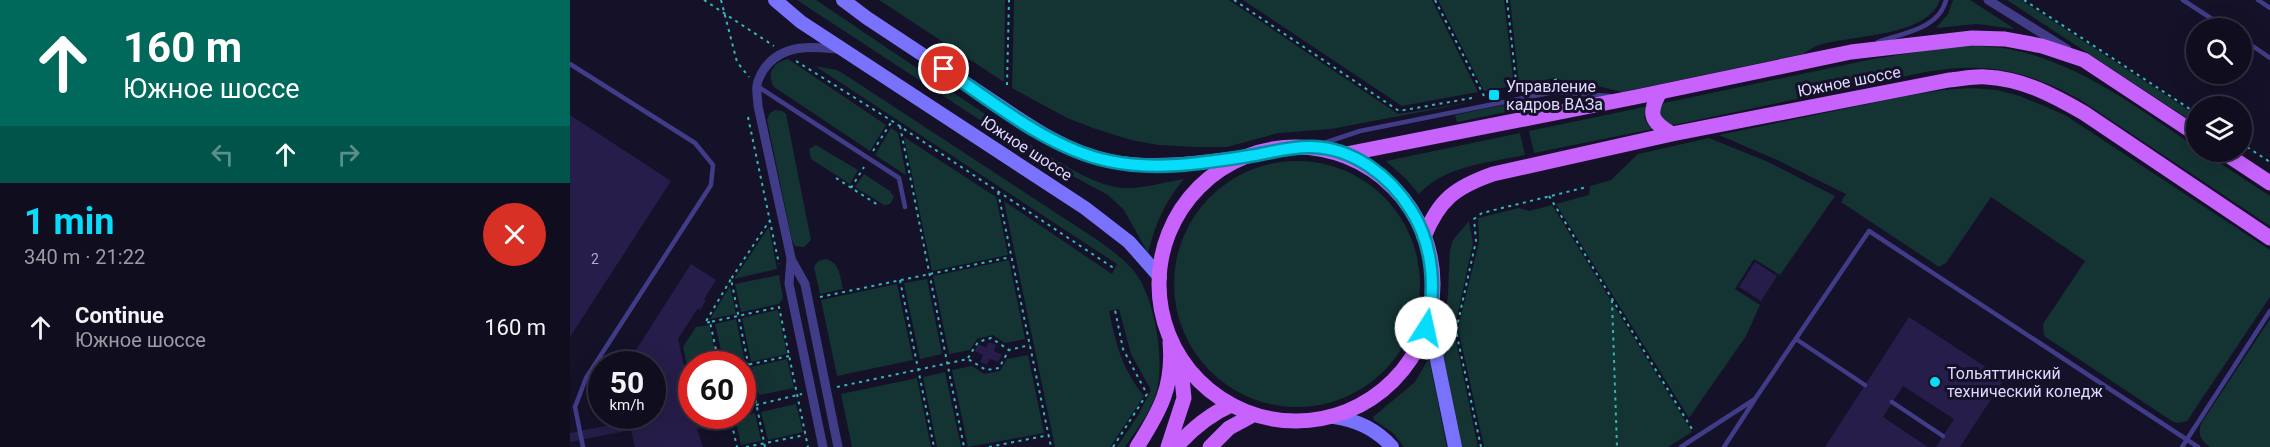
<!DOCTYPE html>
<meta charset="utf-8">
<style>
:root{--surface:#100d1f;--page:#191628;--text:#f1f3f6;--muted:#9c9ca4;--line:#302d3d;--accent:#08dcfb}
body{margin:0;font-family:Roboto,sans-serif;background:var(--page);color:var(--text);height:100vh;display:flex;flex-direction:column;font-size:22px;white-space:nowrap}
*{box-sizing:border-box;margin:0}
p{font-size:20px;color:var(--muted)}
.icon{flex:none;width:33px;height:33px;fill:none;stroke:currentColor;stroke-width:2;stroke-linecap:round;stroke-linejoin:round}
.map{position:relative;flex:1;overflow:hidden}
.sheet{display:flex;flex-direction:column;background:var(--surface);width:570px}
.sheet>*{flex:none}
.guide{background:#00695c;color:#fff;overflow:hidden}
.tools{position:absolute;left:1616px;top:18px;display:grid;gap:12px}
.tools a{display:grid;place-items:center;width:66px;height:66px;border-radius:50%;background:var(--surface);box-shadow:0 6px 24px #0002,0 0 0 2px var(--line);font-size:30px}
.speed{position:absolute;left:18px;top:351px;display:flex;gap:12px;font-size:30px;font-weight:700;text-align:center}
.speed>*{display:grid;place-content:center;width:78px;height:78px;border-radius:50%;background:var(--surface);box-shadow:0 6px 24px #0002,0 0 0 2px var(--line);line-height:1}
.speed small{font-size:15px;font-weight:400}
.speed .limit{border:9px solid #d22;background:#fff;color:#111}
.pin{position:absolute;display:grid;place-items:center;width:51px;height:51px;color:#fff;margin:-26px;border:3px solid #fff;border-radius:50%;box-shadow:0 2px 6px #0007}
.me{position:absolute;width:66px;margin:-33px;rotate:10deg;stroke-linejoin:round;filter:drop-shadow(0 0 4px #0008)}
.turn{display:flex;align-items:center;gap:21px;height:126px;padding:0 24px;font-size:27px}
.turn .icon{width:78px;height:78px;stroke-width:2.5}
.turn b{display:block;font-size:42px;line-height:51px}
.lanes{display:flex;align-items:center;height:57px;padding:0 24px;background:#0003;justify-content:center;gap:30px;direction:ltr}
.lanes .off{opacity:.35}
.round{display:grid;place-items:center;flex:none;width:63px;height:63px;border-radius:32px;background:var(--page)}
.head{display:flex;align-items:center;justify-content:space-between;height:102px;padding:0 24px}
h1{font-size:36px;font-weight:700;line-height:45px;color:var(--accent)}
ul{padding:0;list-style:none}
li{display:flex;align-items:center;gap:18px;height:84px;padding:0 24px}
li div{flex:1}
li b{display:block;font-size:22px}
li em{font-style:normal}
main{display:flex;flex:1;min-height:0}
.map>svg:first-child{display:block}
</style>
<main>
<section class="sheet">
<div class="guide">
<div class="turn"><svg class="icon" aria-label="ahead" viewBox="0 0 24 24"><path d="M12 20V5M6 11l6-6 6 6"/></svg><div><b>160 m</b>Южное шоссе</div></div>
<div class="lanes"><svg class="icon off" aria-label="left" viewBox="0 0 24 24"><path d="M17 20v-9H6M10 6l-5 5 5 5"/></svg><svg class="icon" aria-label="ahead" viewBox="0 0 24 24"><path d="M12 20V5M6 11l6-6 6 6"/></svg><svg class="icon off" aria-label="right" viewBox="0 0 24 24"><path d="M7 20v-9h11M14 6l5 5-5 5"/></svg></div>
</div>
<div class="head"><div><h1>1 min</h1><p>340 m · 21:22</p></div><a class="round" style="background:#d93025;color:#fff"><svg class="icon" aria-label="close" viewBox="0 0 24 24"><path d="M6 6l12 12M18 6L6 18"/></svg></a></div>
<ul>
<li><svg class="icon" aria-label="ahead" viewBox="0 0 24 24"><path d="M12 20V5M6 11l6-6 6 6"/></svg><div><b>Continue</b><p>Южное шоссе</p></div><em>160 m</em></li>
</ul>
</section>
<div class="map">
<svg width="1700" height="447" viewBox="0 0 1700 447">
<rect width="100%" height="100%" fill="#151129"/>
<path fill="#143333" d="M227 0H246L464 147C489 161 525 187 554 188 573 189 595 182 614 179 594 203 586 223 578 253L554 210 538 195 460 153Z
M309 0H435L434 82Z
M444 0H659L828 114 903 102 761 129 708 133 657 147H624L588 145 561 140 523 128 497 118 442 88Z
M673 0H862L908 92 832 106Z
M868 0H934L944 86 914 91Z
M940 0H1370C1357 37 1282 35 1249 45 1243 47 1238 51 1233 54L1052 92 1002 80 994 81 985 78 949 85Z
M1383 0H1400L1445 29 1407 24 1366 28 1378 14Z
M1437 0H1451L1626 115V124Z
M1392 45C1414 46 1435 47 1456 53 1519 70 1572 111 1626 147V152H1633L1700 196V226L1509 99C1453 69 1417 62 1355 72L1099 126 1094 125 1088 110 1094 103 1303 59Z
M218 59 316 125 300 151 204 87C196 74 203 62 218 59Z
M245 66 267 70 277 76 529 241C541 250 554 259 564 271 586 299 597 367 584 400 577 417 565 432 555 447H547L569 414 581 390 561 354 549 309 539 311C546 344 552 369 574 396L540 447H485L434 201 542 274 547 264Z
M1400 88 1427 90 1450 96 1495 115 1700 250V297L1617 421 1607 423 1602 421 1474 336 1473 324 1515 261 1421 197 1376 263 1369 267 1271 202 1276 194 1207 160 1149 135 1336 96 1373 90Z
M944 103 946 110 887 122 885 115Z
M1079 106 1074 117 1078 125 1083 129 964 153 959 131Z
M205 110 212 111 216 114 241 240 234 247 225 246 222 240 197 120 200 113Z
M321 128 328 133 336 175 305 155Z
M950 133 955 155C918 163 876 165 849 194L836 179 816 161Z
M334 137 426 197 438 255 362 271Z
M1139 138 1196 161 1265 196 1210 275 1184 259 1165 289 1190 305 1176 336 1119 418 986 204 1019 195 1020 186 1041 180 1068 154Z
M246 145 288 170 280 184 241 159 239 149Z
M604 284a123 123 0 1 1 246 0a123 123 0 1 1-246 0Z
M294 174 320 191 324 197 320 204 314 205 285 187Z
M982 205 1122 432 1098 447H914L888 328 909 242 908 218 949 208 959 211Z
M899 221 903 243 884 331 908 447H891L872 358V343L878 294 880 250 883 240Z
M199 227 207 269 164 279Z
M256 259C270 263 270 276 273 289L250 294 244 267 248 261Z
M439 260 455 339 435 343 423 335 407 339 400 350 379 354 363 276Z
M209 275 213 298 209 304 171 312 165 284Z
M357 279 372 354 350 359 334 283Z
M327 284 343 360 267 376 251 300Z
M160 286 166 314 140 319Z
M208 310 217 354 181 362 172 318Z
M166 319 175 363 154 364 145 324Z
M1700 319V447H1640C1630 440 1627 433 1632 422Z
M139 325 148 364H122L121 375H119L113 347 126 327Z
M458 355 474 433 398 447 382 370 402 366 414 374 430 371 437 359Z
M859 358 877 447H834L823 433 804 420 803 417 845 382Z
M217 359 224 388 189 395 182 367Z
M375 372 391 447H367L353 377Z
M347 378 361 447H282L271 394Z
M226 404 233 432 198 440 191 412Z
M185 413 191 441 171 445 165 418Z"/>
<path fill="#271d4a" d="M0 115 101 181 0 337Z
M1185 262 1207 276 1191 301 1169 287Z
M121 264 146 280 134 299 136 300 130 310 128 308 108 339 115 370H117L120 381 117 382 120 393H122V416H139L141 426 127 429 133 447H65L61 430 0 442V433L60 421 59 416H82V364H57Z
M1339 317 1434 379 1390 447H1366L1384 419 1333 386 1313 417 1358 447H1255Z
M419 342 426 345 424 351 432 355 428 362 420 359 417 365 410 362 413 355 405 351 408 344 416 348Z"/>
<g fill="none" stroke-linecap="round" stroke-linejoin="round">
<path stroke="#32b9b5" stroke-width="2" stroke-dasharray="3 4.5" stroke-linecap="butt" d="M134 0 204 46
M151 0 167 62 179 77
M664 0 829 111 902 98
M865 0 914 96
M937 0 947 90
M1454 0 1626 113
M226 61 322 121 545 269
M437 85 439 0
M955 88 988 79
M178 117 209 264
M330 126 394 447
M1671 143 1700 162
M303 151 322 121
M266 178 308 205
M281 188 294 167
M428 192 481 447
M979 196 1122 429
M330 280 364 447
M250 297 441 257
M1042 300 1047 447
M140 322 135 323 161 279
M398 358 408 342 421 338 439 350
M149 364 140 322 209 307 238 447
M172 366 219 356
M267 387 398 359 416 370 429 368 439 350 460 345
M186 405 232 394
M160 416 167 447
M176 447 235 435
M195 447 161 279 200 220
M419 447 479 435
M543 447 577 394 553 349 545 310
M911 447 886 331 906 241 904 219 912 213 1017 187"/>
<path stroke="#413c87" stroke-width="4.5" d="M1613 0 1656 28
M1688 0 1700 8
M1671 38 1700 58
M1308 42C1333 33 1369 29 1376 0
M0 64 125 143 143 165 141 185 16 378 5 407 13 447
M187 86 329 178 335 207
M742 147 790 131 984 92 1040 96
M1226 339 1295 385
M1322 402 1373 436
M1111 447 1185 399 1299 231 1628 447
M1154 447 1184 401
M1612 447 1700 311"/>
<path stroke="#413c87" stroke-width="9" d="M1418 0 1497 49
M221 259 235 284 268 447
M253 447 219 284 221 258 188 106C188 100 186 92 187 86 187 81 191 74 194 69 212 44 241 46 268 49"/>
<path stroke="#7972fd" stroke-width="14" d="M205 0 231 22 515 208 559 242 590 277
M273 0 297 18C336 44 376 70 415 96 454 122 494 152 540 161 587 170 634 162 681 156
M860 313 867 360 885 447
M764 417C786 420 807 430 822 447"/>
<path stroke="#c762fd" stroke-width="15" d="M1090 92C1078 114 1080 121 1102 134
M589 284a137 137 0 1 1 274 0a137 137 0 1 1-274 0Z
M1653 152 1700 183
M776 154 1066 97 1281 52 1402 38 1435 39 1472 46 1514 60 1626 134
M854 237C869 199 886 187 923 174L1102 134 1379 80C1391 79 1404 76 1416 77 1453 79 1483 95 1514 113L1700 238
M567 447C590 411 604 386 600 342
M598 447 614 398 610 359
M606 447C622 429 638 415 661 405
M640 447 659 428 683 415"/>
</g>
<g fill="none" stroke-linecap="round" stroke-linejoin="round">
<defs>
<path id="route" d="M374 69C423 102 480 149 539 161 585 171 634 163 679 156 700 153 720 146 742 147 783 148 820 176 841 210 863 244 867 290 856 328"/>
</defs>
<use href="#route" stroke="#058fa3" stroke-width="15"/>
<use href="#route" stroke="#08dcfb" stroke-width="10"/>
</g>
<g fill="#08dcfb" stroke="#151129" stroke-width="2">
<rect x="918" y="89" width="12" height="12" rx="3"/>
<circle cx="1365" cy="382" r="6"/>
</g>
<g text-anchor="middle" stroke-width="6" stroke-linejoin="round" paint-order="stroke">
<g font-size="14" fill="#b0aad1">
<text x="25" y="264">2</text>
</g>
<g font-size="16" fill="#ded9fe" stroke="#151129">
<text transform="translate(1279 81) rotate(-11)" y="6">Южное шоссе</text>
<text transform="translate(457 148) rotate(33)" y="6">Южное шоссе</text>
</g>
<g font-size="16" fill="#ded9fe" stroke="#151129" text-anchor="start">
<text x="936" y="92">Управление<tspan x="936" dy="18">кадров ВАЗа</tspan></text>
<text x="1377" y="379">Тольяттинский<tspan x="1377" dy="18">технический коледж</tspan></text>
</g>
</g>
</svg>
<div class="tools">
<a><svg class="icon" aria-label="search" viewBox="0 0 24 24"><circle cx="10" cy="10" r="6"/><path d="M15 15l6 6"/></svg></a>
<a><svg class="icon" aria-label="layers" viewBox="0 0 24 24"><path d="M12 4l9 5-9 5-9-5zM3 14l9 5 9-5"/></svg></a>
</div>
<div class="speed"><div>50<small>km/h</small></div><div class="limit">60</div></div>
<div class="pin" style="left:374px;top:69px;background:#d93025"><svg class="icon" aria-label="arrive" viewBox="0 0 24 24"><path d="M6 21V4h12l-3 4 3 4H6"/></svg></div>
<svg class="me" style="left:856px;top:328px" viewBox="-20 -20 40 40"><circle r="19" fill="#fff"/><path d="M0-13L10 11 0 6-10 11z" fill="#08dcfb"/></svg>
</div>
</main>
